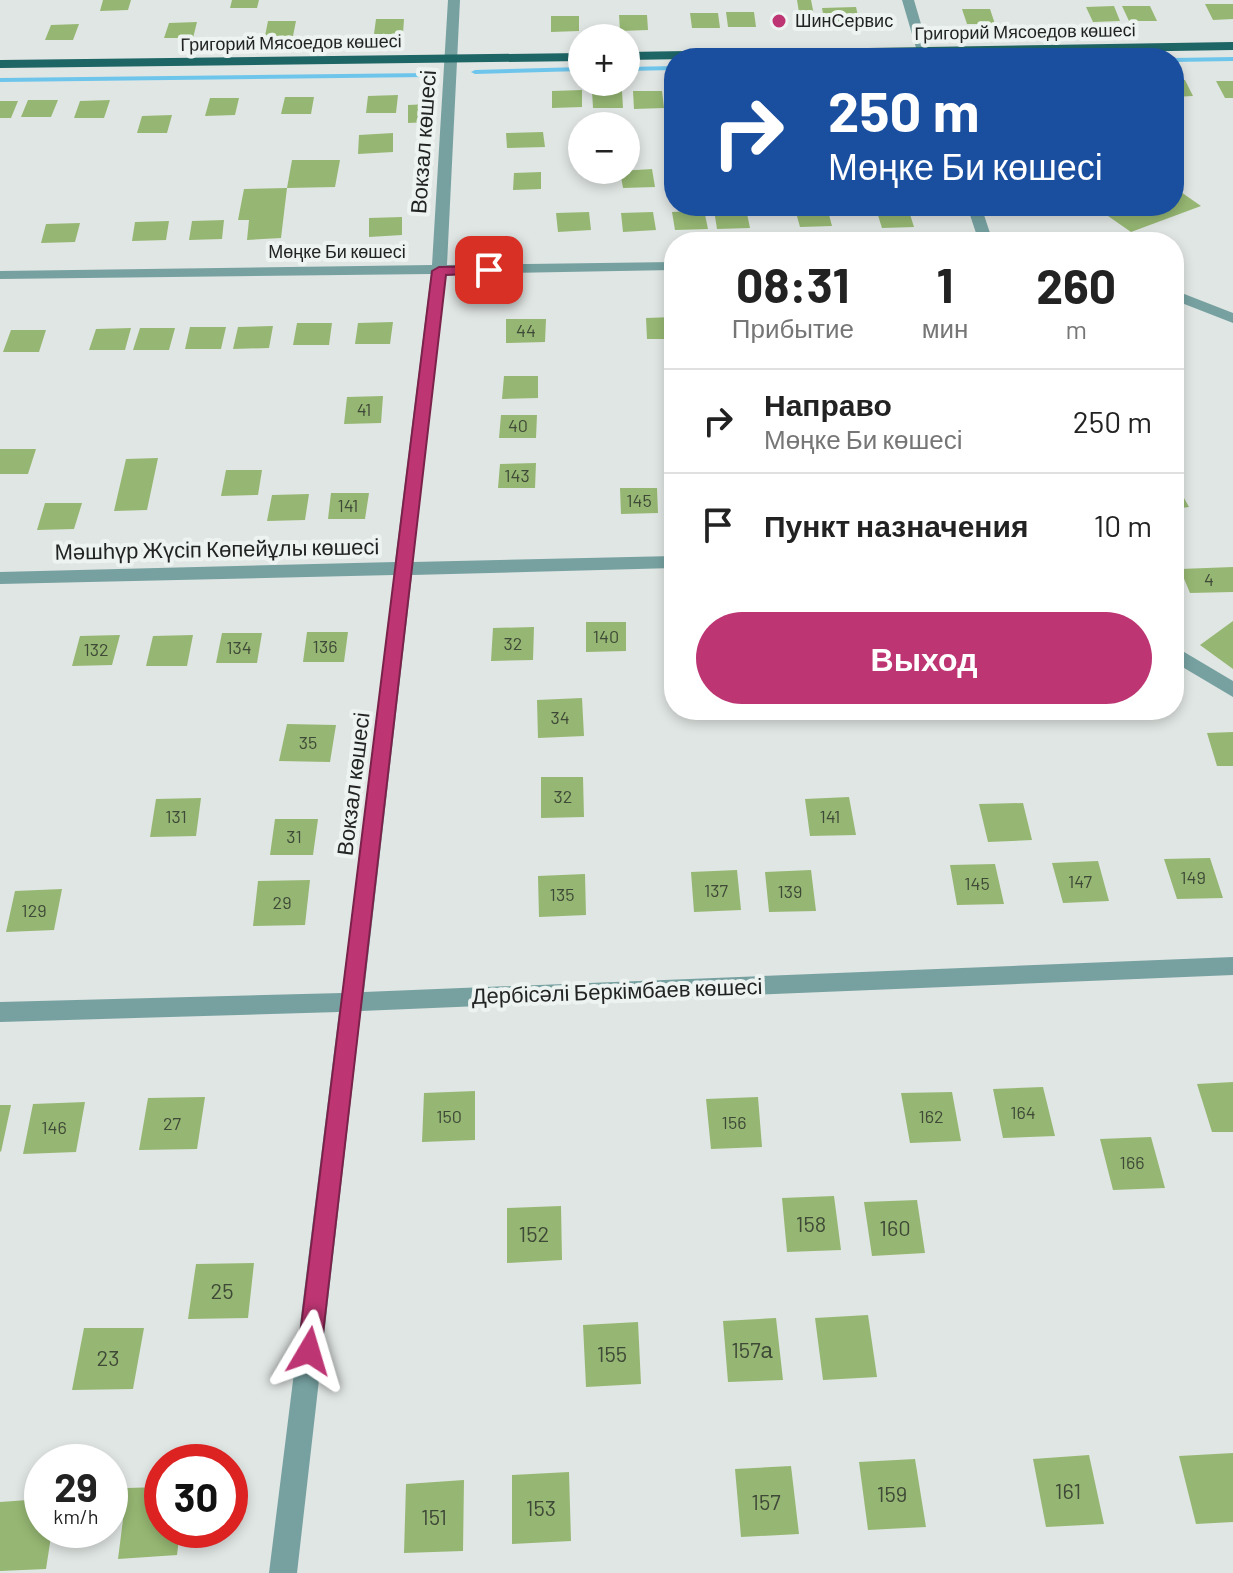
<!DOCTYPE html>
<html lang="ru">
<meta charset="utf-8">
<style>
:root{--surface:#fff;--page:#f2f2f2;--text:#222;--muted:#767676;--line:#e0e0e0;--accent:#bd3573}
body{margin:0;font-family:Barlow,sans-serif;background:var(--page);color:var(--text);height:100vh;display:flex;flex-direction:column;font-size:30px;white-space:nowrap}
*{box-sizing:border-box;margin:0}
p{font-size:26px;color:var(--muted)}
.icon{flex:none;width:44px;height:44px;fill:none;stroke:currentColor;stroke-width:2;stroke-linecap:round;stroke-linejoin:round}
.map{position:relative;flex:1;overflow:hidden}
.sheet{position:absolute;left:664px;top:232px;width:520px;height:488px;display:flex;flex-direction:column;background:var(--surface);border-radius:32px;box-shadow:0 4px 12px #0003}
.sheet>*{flex:none}
.top-card{position:absolute;left:664px;top:48px;width:520px;height:168px;border-radius:32px;box-shadow:0 4px 12px #0003;background:#1a4fa0;color:#fff;overflow:hidden}
.buttons{position:absolute;left:568px;top:24px;display:grid;gap:16px}
.buttons a{display:grid;place-items:center;width:72px;height:72px;border-radius:50%;background:var(--surface);box-shadow:0 4px 12px #0003;font-size:40px}
.speed{position:absolute;left:24px;top:1444px;display:flex;gap:16px;font-size:40px;font-weight:700;text-align:center}
.speed>*{display:grid;place-content:center;width:104px;height:104px;border-radius:50%;background:var(--surface);box-shadow:0 4px 12px #0003;line-height:1}
.speed small{font-size:20px;font-weight:400}
.speed .limit{border:12px solid #d22;background:#fff;color:#111}
.pin{position:absolute;display:grid;place-items:center;width:68px;height:68px;color:#fff;margin:-34px;border-radius:16px;box-shadow:0 4px 12px #0006}
.me{position:absolute;width:88px;margin:-44px;rotate:7deg;stroke-linejoin:round;filter:drop-shadow(0 0 6px #0008)}
.turn{display:flex;align-items:center;gap:28px;height:168px;padding:0 32px;font-size:36px}
.turn .icon{width:104px;height:104px;stroke-width:2.5}
.turn b{display:block;font-size:56px;line-height:68px}
.eta{display:flex;justify-content:space-evenly;align-items:center;height:136px;text-align:center}
.eta b{font-size:48px;font-weight:700;line-height:56px}
.cta{display:flex;gap:16px;margin-top:auto;padding:16px 32px}
.cta a{flex:1;height:92px;border-radius:48px;background:var(--accent);color:#fff;font-size:32px;font-weight:700;line-height:92px;text-align:center}
ul{padding:0;list-style:none}
li{display:flex;align-items:center;gap:24px;height:104px;padding:0 32px;border-top:2px solid var(--line)}
li div{flex:1}
li b{display:block;font-size:30px}
li em{font-style:normal}
.map>svg:first-child{display:block}
</style>
<div class="map">
<svg width="1233" height="1573" viewBox="0 0 1233 1573">
<rect width="100%" height="100%" fill="#e0e6e3"/>
<g fill="none" stroke-linecap="round" stroke-linejoin="round">
<path fill="#6ec5ec" fill-rule="evenodd" d="M1233 57V61L1174 62 1173 58Z
M674 66V70L626 71V67Z
M582 67V71L475 74 471 72 475 70Z
M431 73 432 75 428 77 0 82V78Z"/>
</g>
<path fill="#96b773" d="M103 0H131L128 10 100 11Z
M232 0H259L257 8H230Z
M797 0H811L816 25H801Z
M1205 4H1233V19L1213 20Z
M1114 6 1120 21 1093 22 1086 7Z
M1122 6H1150L1157 21H1129Z
M856 7 860 25H825L822 8Z
M962 9H990L995 24H967Z
M726 12H754L756 27H728Z
M690 13H718L720 28H692Z
M619 15H647L648 30 620 31Z
M551 16H579V31L551 32Z
M376 19H404L403 34H374Z
M268 21H296L293 36H265Z
M197 22 193 38H164L169 23Z
M79 24 73 40H45L51 25Z
M1174 80H1185L1193 96 1174 97Z
M1216 81H1233V98H1225Z
M582 90V107L552 108V91Z
M592 91H622L623 108H593Z
M633 91H662L664 108 634 109Z
M398 95 396 113H366L368 96Z
M285 97H314L311 114H281Z
M210 98H239L235 115 205 116Z
M28 100H58L51 117H21Z
M110 100 104 118H74L80 101Z
M0 101H18L11 118H0Z
M430 104V122L408 123V105Z
M172 115 167 133H137L142 116Z
M543 132 545 147 507 148 506 133Z
M393 133V152L358 154 359 135Z
M292 160H340L335 187 287 188 281 238 247 240 249 220H238L244 189 287 188Z
M652 169 655 187 623 188 620 171Z
M541 172V189L513 190 514 173Z
M1178 190 1201 206 1131 232 1108 216 1134 206H1174V191Z
M827 207 832 226 800 227 795 209Z
M908 208 914 227 882 228 876 209Z
M746 209 750 228 717 229 714 210Z
M704 210 708 229 675 230 672 212Z
M589 212 591 230 558 232 556 213Z
M653 212 656 230 623 232 621 213Z
M402 217V235L369 237V218Z
M224 220 222 239 189 240 192 221Z
M169 221 166 240 132 241 135 222Z
M80 223 75 242 41 243 46 224Z
M674 317V339H647L646 318Z
M506 319H546L545 342 506 343Z
M393 322 390 344H355L358 323Z
M297 323H332L329 345H293Z
M273 326 269 348 233 349 238 327Z
M190 327H226L221 349H185Z
M131 328 125 350H89L96 329Z
M140 328H175L169 350H133Z
M11 330H46L39 352H3Z
M504 376H538V398L502 399Z
M383 396 381 423 344 424 347 397Z
M501 415H537L536 438H499Z
M0 449H36L28 474H0Z
M158 458 147 510 114 511 126 459Z
M536 463 535 488H498L500 464Z
M226 470H262L258 495 221 496Z
M1174 480 1189 507 1174 509Z
M666 487H674V512H667Z
M620 488H657L658 513 621 514Z
M331 493H369L365 519H328Z
M309 494 305 520 267 521 272 495Z
M45 503H82L74 529 37 530Z
M1233 567V592L1190 593 1180 569Z
M1233 621V669L1200 645Z
M586 622H626V651L586 652Z
M534 627 533 660 491 661 493 628Z
M307 632H348L344 662H303Z
M222 633H262L257 663H216Z
M120 635 112 665 72 666 80 636Z
M193 635 187 666H146L153 636Z
M582 698 584 736 538 738 537 700Z
M876 710H917L919 718 877 719Z
M1001 710H1042L1044 718 1002 719Z
M287 724 336 725 330 762 279 761Z
M1233 732V766H1217L1207 733Z
M541 777H583L584 817 541 818Z
M849 797 856 835 810 836 805 799Z
M201 798 196 836 150 837 156 799Z
M1023 803 1032 840 988 842 979 804Z
M275 819H318L313 855H270Z
M1210 858 1223 898 1177 899 1164 859Z
M1098 861 1109 901 1063 903 1052 863Z
M995 864 1004 904 957 905 950 865Z
M737 870 741 910 694 912 691 872Z
M811 870 816 911 769 912 765 872Z
M585 874 586 915 539 917 538 876Z
M310 880 305 925 253 926 258 881Z
M62 889 54 930 6 932 15 891Z
M1233 1082V1132H1212L1197 1084Z
M1043 1087 1055 1136 1003 1138 993 1089Z
M475 1091V1140L422 1142 424 1093Z
M952 1092 961 1141 910 1143 901 1093Z
M205 1097 197 1149 139 1150 148 1098Z
M758 1097 762 1147 711 1149 706 1099Z
M85 1102 76 1152 23 1154 33 1104Z
M0 1105H11L1 1152 0 1151Z
M1151 1137 1165 1188 1113 1190 1100 1139Z
M834 1196 841 1250 787 1252 782 1198Z
M917 1200 925 1253 872 1256 864 1202Z
M561 1206 562 1260 507 1263V1208Z
M254 1263 248 1318 188 1319 196 1264Z
M868 1315 877 1377 823 1380 815 1318Z
M776 1318 783 1380 728 1382 723 1321Z
M638 1322 641 1384 586 1387 583 1325Z
M84 1328H144L133 1389 72 1390Z
M1233 1453V1522L1196 1524 1179 1456Z
M1089 1455 1104 1524 1046 1527 1033 1459Z
M915 1459 926 1527 868 1530 859 1462Z
M791 1466 799 1534 741 1537 735 1469Z
M569 1472 571 1541 512 1544V1475Z
M464 1480 463 1551 404 1553 406 1484Z
M162 1487V1530H180L177 1555 118 1559 127 1488Z
M42 1499V1530H52L46 1569 0 1571V1502Z"/>
<g fill="none" stroke-linecap="round" stroke-linejoin="round">
<path fill="#77a1a1" fill-rule="evenodd" d="M448 0H460L447 265 674 262V270L446 274 413 562 674 556V568L412 575 364 992 1233 957V975L361 1011 297 1573H269L339 1012 0 1022V1002L342 993 394 575 0 584V572L395 562 431 274 0 279V271L432 265Z
M902 0H914L931 58H919Z
M967 206H981L993 242H979Z
M1174 290 1233 313V323L1174 300Z
M1174 646 1233 681V697L1174 662Z"/>
<path fill="#1e6565" fill-rule="evenodd" d="M1233 42V50L626 60V52Z
M582 53V61L0 68V60Z"/>
</g>
<path fill="#bd3573" stroke="#7b224b" stroke-width="2" d="M489 266 494 267V273L446 275 321 1351 318 1359 309 1363 301 1359 298 1351 432 271 439 267Z"/>
<circle fill="#bd3573" stroke="#edf3f0" stroke-width="3" cx="779" cy="21" r="8"/>
<g text-anchor="middle" stroke-width="8" stroke-linejoin="round" paint-order="stroke">
<g font-size="18" fill="#222423" stroke="#edf3f0" text-anchor="start">
<text x="795" y="27">ШинСервис</text>
</g>
<g font-size="18" fill="#222423" stroke="#edf3f0">
<text transform="translate(1025 32) rotate(-1)" y="6">Григорий Мясоедов көшесі</text>
<text transform="translate(291 43) rotate(-1)" y="6">Григорий Мясоедов көшесі</text>
<text x="337" y="258">Мөңке Би көшесі</text>
</g>
<g font-size="18" fill="#3f4937">
<text x="526" y="337">44</text>
<text x="364" y="416">41</text>
<text x="518" y="432">40</text>
<text x="517" y="482">143</text>
<text x="639" y="507">145</text>
<text x="348" y="512">141</text>
<text x="1209" y="586">4</text>
<text x="606" y="643">140</text>
<text x="513" y="650">32</text>
<text x="325" y="653">136</text>
<text x="239" y="654">134</text>
<text x="96" y="656">132</text>
<text x="560" y="724">34</text>
<text x="308" y="749">35</text>
<text x="563" y="803">32</text>
<text x="176" y="823">131</text>
<text x="830" y="823">141</text>
<text x="294" y="843">31</text>
<text x="1193" y="884">149</text>
<text x="1080" y="888">147</text>
<text x="977" y="890">145</text>
<text x="716" y="897">137</text>
<text x="790" y="898">139</text>
<text x="562" y="901">135</text>
<text x="282" y="909">29</text>
<text x="34" y="917">129</text>
<text x="1023" y="1119">164</text>
<text x="449" y="1123">150</text>
<text x="931" y="1123">162</text>
<text x="734" y="1129">156</text>
<text x="172" y="1130">27</text>
<text x="54" y="1134">146</text>
<text x="1132" y="1169">166</text>
</g>
<g font-size="22" fill="#222423" stroke="#edf3f0">
<text transform="translate(423 142) rotate(-86)" y="8">Вокзал көшесі</text>
<text transform="translate(217 549) rotate(-1)" y="8">Мәшһүр Жүсіп Көпейұлы көшесі</text>
<text transform="translate(353 784) rotate(-83)" y="8">Вокзал көшесі</text>
<text transform="translate(617 991) rotate(-2)" y="8">Дербісәлі Беркімбаев көшесі</text>
</g>
<g font-size="22" fill="#3f4937">
<text x="811" y="1232">158</text>
<text x="895" y="1236">160</text>
<text x="534" y="1242">152</text>
<text x="222" y="1299">25</text>
<text x="752" y="1358">157а</text>
<text x="612" y="1362">155</text>
<text x="108" y="1366">23</text>
<text x="1068" y="1499">161</text>
<text x="892" y="1502">159</text>
<text x="766" y="1510">157</text>
<text x="541" y="1516">153</text>
<text x="434" y="1525">151</text>
</g>
</g>
</svg>
<div class="buttons">
<a>+</a>
<a>−</a>
</div>
<div class="speed"><div>29<small>km/h</small></div><div class="limit">30</div></div>
<div class="pin" style="left:489px;top:270px;background:#d93025"><svg class="icon" aria-label="arrive" viewBox="0 0 24 24"><path d="M6 21V4h12l-3 4 3 4H6"/></svg></div>
<svg class="me" style="left:309px;top:1351px" viewBox="-20 -20 40 40"><path d="M0-17L14 15 0 8-14 15z" fill="#bd3573" stroke="#fff" stroke-width="4"/></svg>
<div class="top-card">
<div class="turn"><svg class="icon" aria-label="right" viewBox="0 0 24 24"><path d="M7 20v-9h11M14 6l5 5-5 5"/></svg><div><b>250 m</b>Мөңке Би көшесі</div></div>
</div>
<section class="sheet">
<div class="eta">
<div><b>08:31</b><p>Прибытие</p></div>
<div><b>1</b><p>мин</p></div>
<div><b>260</b><p>m</p></div>
</div>
<ul>
<li><svg class="icon" aria-label="right" viewBox="0 0 24 24"><path d="M7 20v-9h11M14 6l5 5-5 5"/></svg><div><b>Направо</b><p>Мөңке Би көшесі</p></div><em>250 m</em></li>
<li><svg class="icon" aria-label="arrive" viewBox="0 0 24 24"><path d="M6 21V4h12l-3 4 3 4H6"/></svg><div><b>Пункт назначения</b></div><em>10 m</em></li>
</ul>
<div class="cta"><a>Выход</a></div>
</section>
</div>
